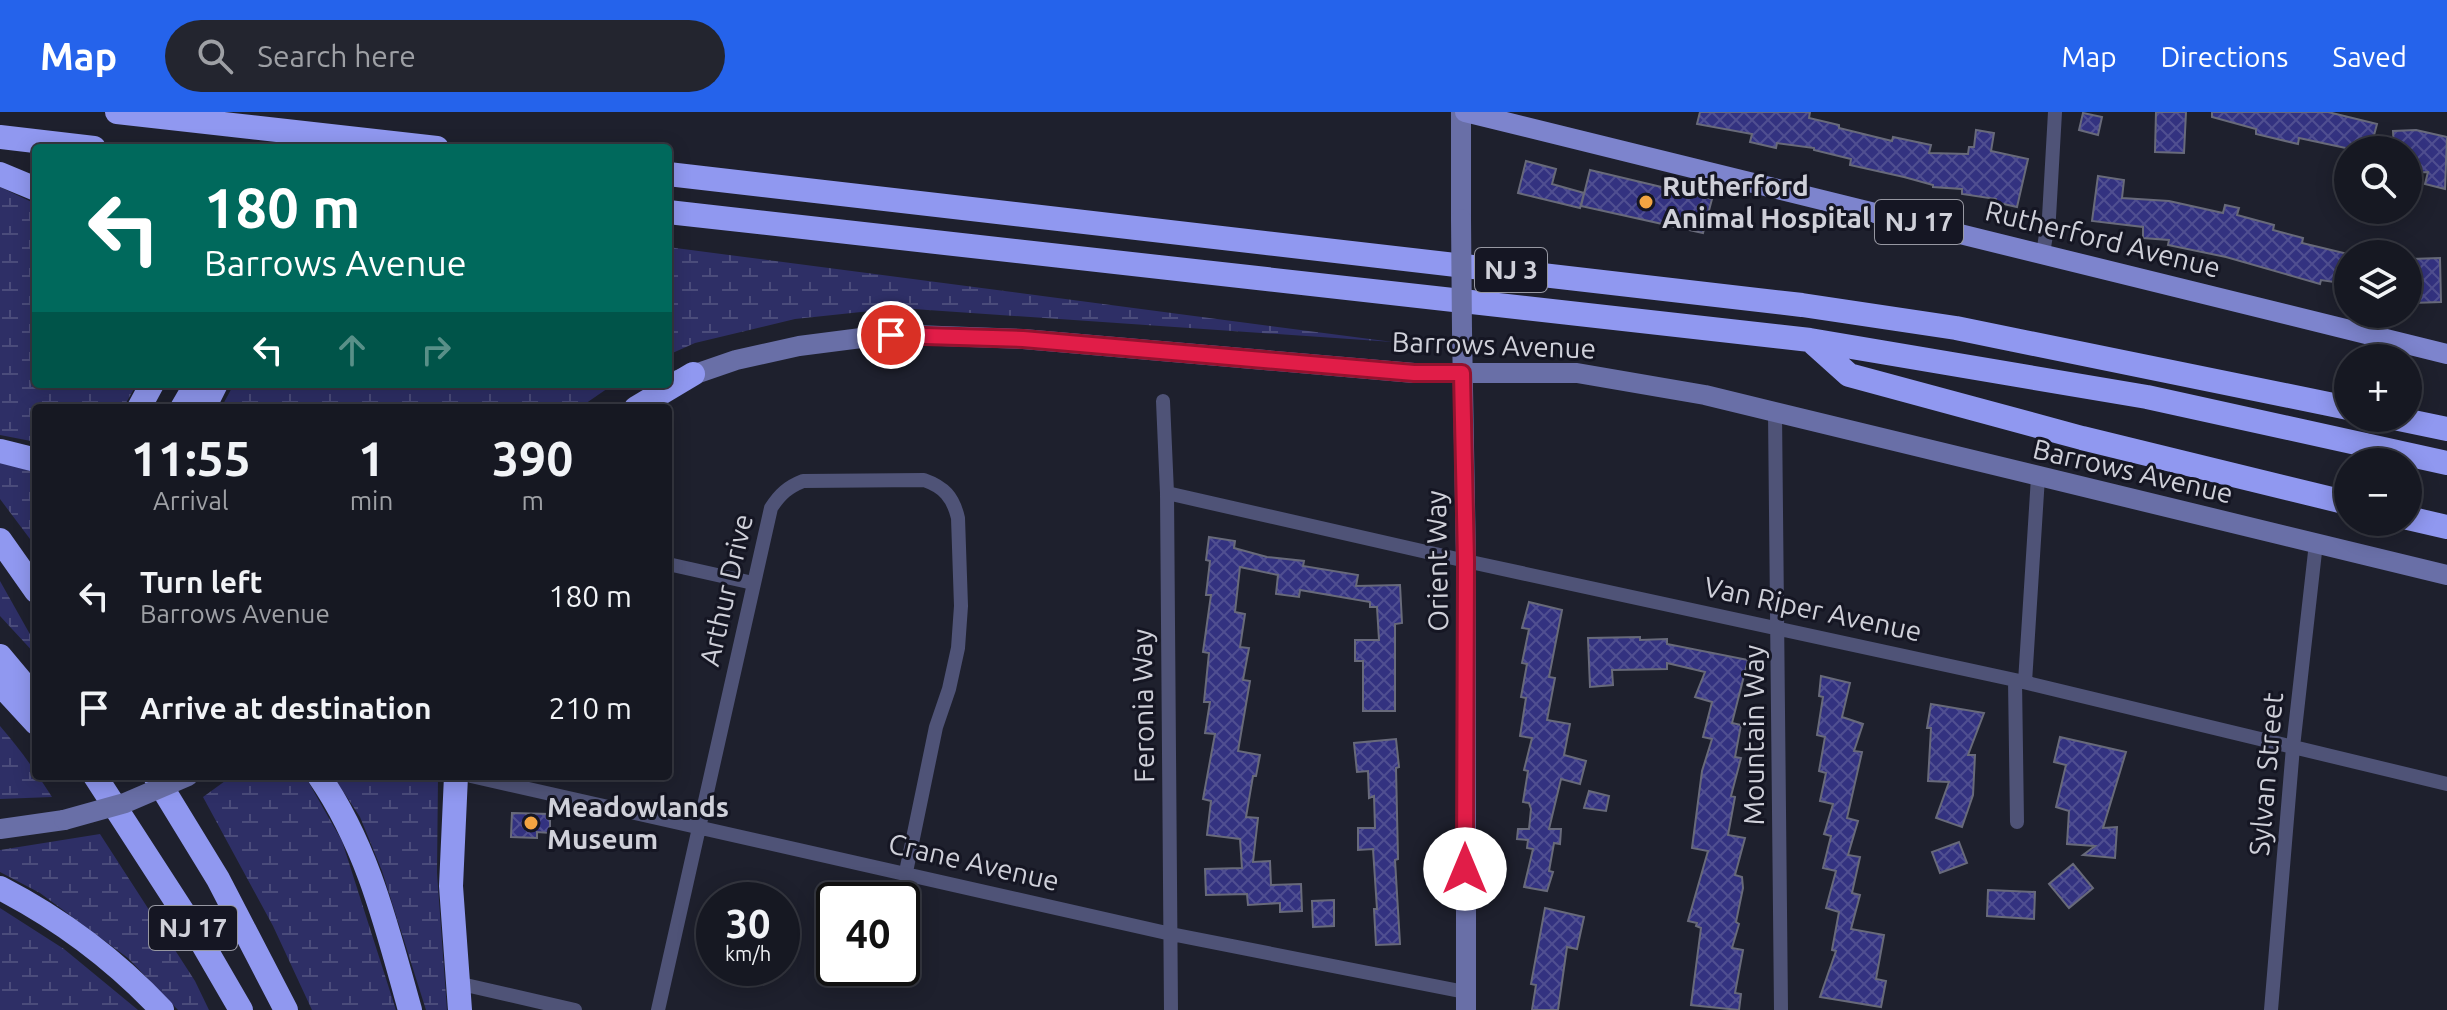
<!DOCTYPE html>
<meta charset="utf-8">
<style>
:root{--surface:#161822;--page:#23252f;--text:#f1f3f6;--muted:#9ea0a5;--line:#353740;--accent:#2563eb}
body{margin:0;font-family:Ubuntu,sans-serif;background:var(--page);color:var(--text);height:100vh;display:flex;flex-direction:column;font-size:30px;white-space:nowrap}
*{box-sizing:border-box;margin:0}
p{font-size:26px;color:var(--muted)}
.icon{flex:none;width:44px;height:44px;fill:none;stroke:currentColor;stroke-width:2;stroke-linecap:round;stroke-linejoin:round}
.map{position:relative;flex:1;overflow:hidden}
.details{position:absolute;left:32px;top:292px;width:640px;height:376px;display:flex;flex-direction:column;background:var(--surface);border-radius:8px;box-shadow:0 4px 20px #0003,0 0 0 2px var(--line)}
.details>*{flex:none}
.banner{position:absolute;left:32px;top:32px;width:640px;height:244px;border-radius:8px;box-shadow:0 4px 20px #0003,0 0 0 2px var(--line);background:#00695c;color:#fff;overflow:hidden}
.fabs{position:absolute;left:2334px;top:24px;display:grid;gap:16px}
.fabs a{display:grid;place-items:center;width:88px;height:88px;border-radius:50%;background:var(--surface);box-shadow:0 4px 20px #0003,0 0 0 2px var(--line);font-size:40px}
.speed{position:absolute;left:696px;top:770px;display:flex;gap:16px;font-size:40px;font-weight:700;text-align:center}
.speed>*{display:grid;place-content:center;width:104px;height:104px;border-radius:50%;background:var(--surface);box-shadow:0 4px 20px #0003,0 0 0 2px var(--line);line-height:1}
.speed small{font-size:20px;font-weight:400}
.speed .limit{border:4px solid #111;border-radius:12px;background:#fff;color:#111}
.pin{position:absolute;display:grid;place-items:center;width:68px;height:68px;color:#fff;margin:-34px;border:4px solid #fff;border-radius:50%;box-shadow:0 2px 8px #0007}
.me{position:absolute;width:88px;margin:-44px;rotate:0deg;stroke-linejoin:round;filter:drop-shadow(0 0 6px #0008)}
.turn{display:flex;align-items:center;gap:28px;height:168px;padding:0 40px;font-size:36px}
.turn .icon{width:104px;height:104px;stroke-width:2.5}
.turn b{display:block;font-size:56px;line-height:68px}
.lanes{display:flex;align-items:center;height:76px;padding:0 40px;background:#0003;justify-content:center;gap:40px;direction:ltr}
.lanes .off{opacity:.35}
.eta{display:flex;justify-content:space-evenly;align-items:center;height:136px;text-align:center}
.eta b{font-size:48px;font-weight:700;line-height:56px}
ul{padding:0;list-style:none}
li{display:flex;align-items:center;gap:24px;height:112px;padding:0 40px}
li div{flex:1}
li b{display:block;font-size:30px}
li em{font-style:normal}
header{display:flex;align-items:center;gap:48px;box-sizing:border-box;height:112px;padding:0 40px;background:var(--accent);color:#fff}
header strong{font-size:38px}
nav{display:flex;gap:44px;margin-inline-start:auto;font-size:28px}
.search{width:560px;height:72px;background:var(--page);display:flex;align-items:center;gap:20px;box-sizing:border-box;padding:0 28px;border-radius:44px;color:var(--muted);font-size:30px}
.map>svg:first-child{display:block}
</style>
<header>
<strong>Map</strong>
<div class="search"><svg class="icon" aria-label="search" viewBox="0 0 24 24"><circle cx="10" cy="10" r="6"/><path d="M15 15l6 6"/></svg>Search here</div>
<nav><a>Map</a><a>Directions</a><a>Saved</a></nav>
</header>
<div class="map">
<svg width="2447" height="898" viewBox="0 0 2447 898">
<defs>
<pattern id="wetland-marsh" width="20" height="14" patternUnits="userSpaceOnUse" patternTransform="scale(2)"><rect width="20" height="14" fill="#2e2f66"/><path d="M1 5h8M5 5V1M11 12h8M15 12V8" fill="none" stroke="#4b4c7b"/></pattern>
<pattern id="building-cross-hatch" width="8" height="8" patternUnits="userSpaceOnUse" patternTransform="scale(2)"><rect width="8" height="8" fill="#333280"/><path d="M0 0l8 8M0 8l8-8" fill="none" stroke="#504f91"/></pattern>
</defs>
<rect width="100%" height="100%" fill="#1e202d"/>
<path fill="url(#wetland-marsh)" d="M0 75 36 92V272H137L123 296H36V330L0 323Z
M668 135 1393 230 899 196 795 207 695 231 668 243Z
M234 272H614L579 296H221Z
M0 349 36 361V435L0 387Z
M0 469 36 533V543L0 504Z
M0 614C21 638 36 660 52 685L0 687Z
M232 664H305L342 729 396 898H312L273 814 203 685Z
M333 664H438L437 761 447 898H426L382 759 360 705Z
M100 722 195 869 209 898H178L128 846 40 781 0 760V738Z
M0 796 64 837 138 898H0Z"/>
<path fill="url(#building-cross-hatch)" stroke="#686a7a" stroke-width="2" d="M1700 0H1810L1809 6 1839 13V16L1892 29 1893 25 1931 33 1929 41 1968 42 1969 35H1974L1976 18 1994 21 1991 39 2028 47 2017 95 1995 90 1996 87 1962 82V77L1933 75V73L1904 65 1850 53 1851 47 1814 38V36L1777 31 1776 36 1750 30 1752 22 1697 12Z
M2156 0H2186L2184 41 2155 40Z
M2212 0H2328L2377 12 2370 38H2355L2299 26 2298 32 2256 22V17L2212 5Z
M2083 1 2102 5 2098 23 2079 18Z
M2416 18 2447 25 2445 77 2425 72 2428 60 2408 61V38H2394L2393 19Z
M1526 49 1556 57 1552 72 1584 81 1580 96 1518 81Z
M1590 58 1712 87 1703 121 1581 94Z
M2098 64 2124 68 2122 86 2169 89 2223 101 2225 93 2239 96 2237 103 2274 113 2273 118 2303 126 2302 131 2348 142V172L2321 168 2320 172 2226 145 2168 133 2169 128 2143 126V115L2092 109Z
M2440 146 2441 190 2412 191 2411 147Z
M1209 425 1235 429 1234 436 1267 445 1304 449 1303 454 1358 463 1356 474 1400 473 1402 511 1395 512V599H1363V549H1355V528H1379L1377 495H1370V490L1300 478 1299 485 1276 482 1278 463 1240 455 1235 500 1245 502 1240 535 1249 536 1243 568 1250 569 1238 639 1260 643 1256 664H1253L1246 705 1258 706 1253 750 1270 749 1271 773 1301 772 1302 799 1280 800V791L1248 793 1247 782 1206 783 1205 757 1242 756 1240 727 1207 723 1211 689 1203 687 1215 622 1205 621 1210 590H1204L1209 541 1203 540 1211 483H1206L1210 449 1206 448Z
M1529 490 1562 498 1549 565 1555 566 1547 608 1570 612 1564 643 1586 649 1580 672 1561 667 1549 717H1561L1560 732 1554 731 1549 759 1553 760 1547 779 1524 775 1533 737 1527 736 1528 728 1517 727 1518 717H1529L1531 697 1529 691 1523 690 1528 659 1524 658 1532 626 1520 624 1526 586 1521 585 1527 552 1522 551 1529 517 1522 516Z
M1640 525V528L1667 527V532L1748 548 1732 611 1741 613 1735 645 1741 646 1731 684 1735 685 1728 723 1745 726 1735 763 1742 765 1743 776 1736 810 1739 812 1732 836 1743 838 1735 881 1741 882 1739 898 1691 893 1701 816 1696 814 1697 811 1688 809 1708 739 1692 736 1702 659 1712 627 1703 625 1712 590 1695 585 1705 560 1667 551V557L1612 558 1613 573 1590 575 1588 526Z
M1821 564 1850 571 1842 605 1863 612 1854 639 1862 640 1847 706 1858 709 1848 743 1860 745 1852 781 1860 783 1851 817 1884 823 1876 867 1886 869 1881 895 1820 885 1836 839 1832 838 1839 800 1826 796 1836 759 1823 756 1831 724 1824 722 1833 692 1820 689 1826 661 1819 659 1825 625 1817 623 1823 585 1819 584Z
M1931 592 1984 601 1968 643H1975L1973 683 1962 715 1936 706 1949 670 1928 669 1931 616H1927Z
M2060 625 2126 640 2103 716 2117 715 2115 746 2083 743 2095 734 2067 732 2069 699 2056 695 2066 653 2054 650Z
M1396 627 1399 655 1396 656 1398 747 1395 748 1400 832 1376 833 1374 797H1377L1373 737 1358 738V716H1375L1374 684 1369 686 1368 659 1357 660 1354 631Z
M1589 679 1609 684 1606 699 1584 696Z
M512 701 550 702V721L537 720V726L511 725Z
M1959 730 1967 751 1940 761 1932 740Z
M2073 752 2093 776 2069 796 2049 772Z
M1988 778 2035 780 2034 807 1987 804Z
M1334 788V814L1313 815 1312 789Z
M1545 796 1584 805 1577 837 1567 835 1558 898H1532L1536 873 1531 872Z"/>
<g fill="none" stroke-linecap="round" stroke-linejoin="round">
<path stroke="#4f5377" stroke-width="14" d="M2043 141 2049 105 2055 0
M1163 289 1167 381 1171 898
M1775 300 1781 898
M1167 381 1466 449 2015 568 2447 672
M668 452 753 471
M2015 568 2017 710
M2025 570 2038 365
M471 664 1171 822 1465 880
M457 871 575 898
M658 898 771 396C780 382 788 375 803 369L924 368C944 375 953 385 958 406L961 494 958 536 949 577 936 615 906 760
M2271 898 2293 635 2316 431"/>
<path stroke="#696fa7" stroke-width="20" d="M1461 107V0
M1462 219 1466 449V898
M678 268 736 248 799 234 869 225 914 223 1023 227 1414 261H1577L1705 283 2447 463
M0 717 64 708"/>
<path stroke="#7d84cd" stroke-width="20" d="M1465 0 2447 242"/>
<path stroke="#9098f0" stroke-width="24" d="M117 0 437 36
M0 25 94 36
M0 62 36 77
M668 62 1802 193 1956 216 2348 296
M668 100 1810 228 2147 285 2447 351
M1810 228 1849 263 2082 326 2348 391
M139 296 152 272
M182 296 196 272
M204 296 216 272
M636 296 693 262
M2394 306 2447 317
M0 339 36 348
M2408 406 2447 415
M0 428 36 479
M0 544 36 587
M0 572 36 611
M95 664 194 817 241 898
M155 664 218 767 286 898
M319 664C368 735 387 816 410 898
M456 664 451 774 460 898
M0 776C60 807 116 849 162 898"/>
<path stroke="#696fa7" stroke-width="20" d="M1461 107 1462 219
M64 708 125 691 188 664"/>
</g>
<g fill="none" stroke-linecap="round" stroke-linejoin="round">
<defs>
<path id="route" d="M891 223 1023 227 1414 261H1462L1466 449 1465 757"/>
</defs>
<use href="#route" stroke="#92132f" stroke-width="20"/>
<use href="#route" stroke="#e11d48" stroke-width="14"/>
</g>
<g fill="#f3a442" stroke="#151623" stroke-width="3">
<circle cx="1646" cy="90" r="8"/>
<circle cx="531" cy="711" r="8"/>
</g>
<g text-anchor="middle" stroke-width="6" stroke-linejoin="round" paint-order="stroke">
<g fill="#151623" stroke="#9798a2" stroke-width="2">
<rect x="1875" y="88" width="88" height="44" rx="6"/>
<rect x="1475" y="136" width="72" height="44" rx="6"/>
<rect x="149" y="794" width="88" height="44" rx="6"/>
</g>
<g font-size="26" font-weight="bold" fill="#cfd0d9">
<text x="1919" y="119">NJ 17</text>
<text x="1511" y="167">NJ 3</text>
<text x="193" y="825">NJ 17</text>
</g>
<g font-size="28" font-weight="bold" fill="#cfd0d9" stroke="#151623" text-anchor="start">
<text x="1662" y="84">Rutherford<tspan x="1662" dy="32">Animal Hospital</tspan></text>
<text x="547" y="705">Meadowlands<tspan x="547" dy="32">Museum</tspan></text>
</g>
<g font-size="28" fill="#cfd0d9" stroke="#151623">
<text transform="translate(2103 127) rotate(14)" y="10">Rutherford Avenue</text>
<text transform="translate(1494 233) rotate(2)" y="10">Barrows Avenue</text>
<text transform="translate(2133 359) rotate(13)" y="10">Barrows Avenue</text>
<text transform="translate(1437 449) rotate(-91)" y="10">Orient Way</text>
<text transform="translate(726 478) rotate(-77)" y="10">Arthur Drive</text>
<text transform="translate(1813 497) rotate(12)" y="10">Van Riper Avenue</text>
<text transform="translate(1143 594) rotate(-91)" y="10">Feronia Way</text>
<text transform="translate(1754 623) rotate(-90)" y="10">Mountain Way</text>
<text transform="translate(2266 662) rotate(-85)" y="10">Sylvan Street</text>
<text transform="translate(974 750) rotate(13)" y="10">Crane Avenue</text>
</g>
</g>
</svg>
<div class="fabs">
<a><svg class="icon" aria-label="search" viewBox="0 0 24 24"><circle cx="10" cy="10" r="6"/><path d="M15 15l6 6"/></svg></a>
<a><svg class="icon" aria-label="layers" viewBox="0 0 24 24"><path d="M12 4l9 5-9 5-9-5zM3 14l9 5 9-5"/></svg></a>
<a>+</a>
<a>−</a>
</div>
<div class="speed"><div>30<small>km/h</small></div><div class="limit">40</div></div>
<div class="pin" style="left:891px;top:223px;background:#d93025"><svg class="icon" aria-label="arrive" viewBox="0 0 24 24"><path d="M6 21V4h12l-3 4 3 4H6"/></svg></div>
<svg class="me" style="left:1465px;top:757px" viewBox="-20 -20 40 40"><circle r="19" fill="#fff"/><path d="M0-13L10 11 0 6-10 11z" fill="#e11d48"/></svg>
<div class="banner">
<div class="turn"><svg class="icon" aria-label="left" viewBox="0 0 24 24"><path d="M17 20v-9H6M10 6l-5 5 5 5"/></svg><div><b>180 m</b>Barrows Avenue</div></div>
<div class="lanes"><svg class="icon" aria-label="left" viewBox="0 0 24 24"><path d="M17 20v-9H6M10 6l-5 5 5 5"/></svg><svg class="icon off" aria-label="ahead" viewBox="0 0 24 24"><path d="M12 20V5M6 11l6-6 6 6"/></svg><svg class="icon off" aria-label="right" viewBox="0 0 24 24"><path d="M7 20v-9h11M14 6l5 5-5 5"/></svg></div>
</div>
<section class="details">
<div class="eta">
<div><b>11:55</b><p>Arrival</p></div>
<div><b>1</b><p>min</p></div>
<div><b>390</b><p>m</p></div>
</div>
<ul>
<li><svg class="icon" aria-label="left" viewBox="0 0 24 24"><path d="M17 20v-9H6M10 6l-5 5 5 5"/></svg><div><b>Turn left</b><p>Barrows Avenue</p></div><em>180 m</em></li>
<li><svg class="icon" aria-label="arrive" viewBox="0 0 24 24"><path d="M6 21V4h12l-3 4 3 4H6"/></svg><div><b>Arrive at destination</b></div><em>210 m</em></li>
</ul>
</section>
</div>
